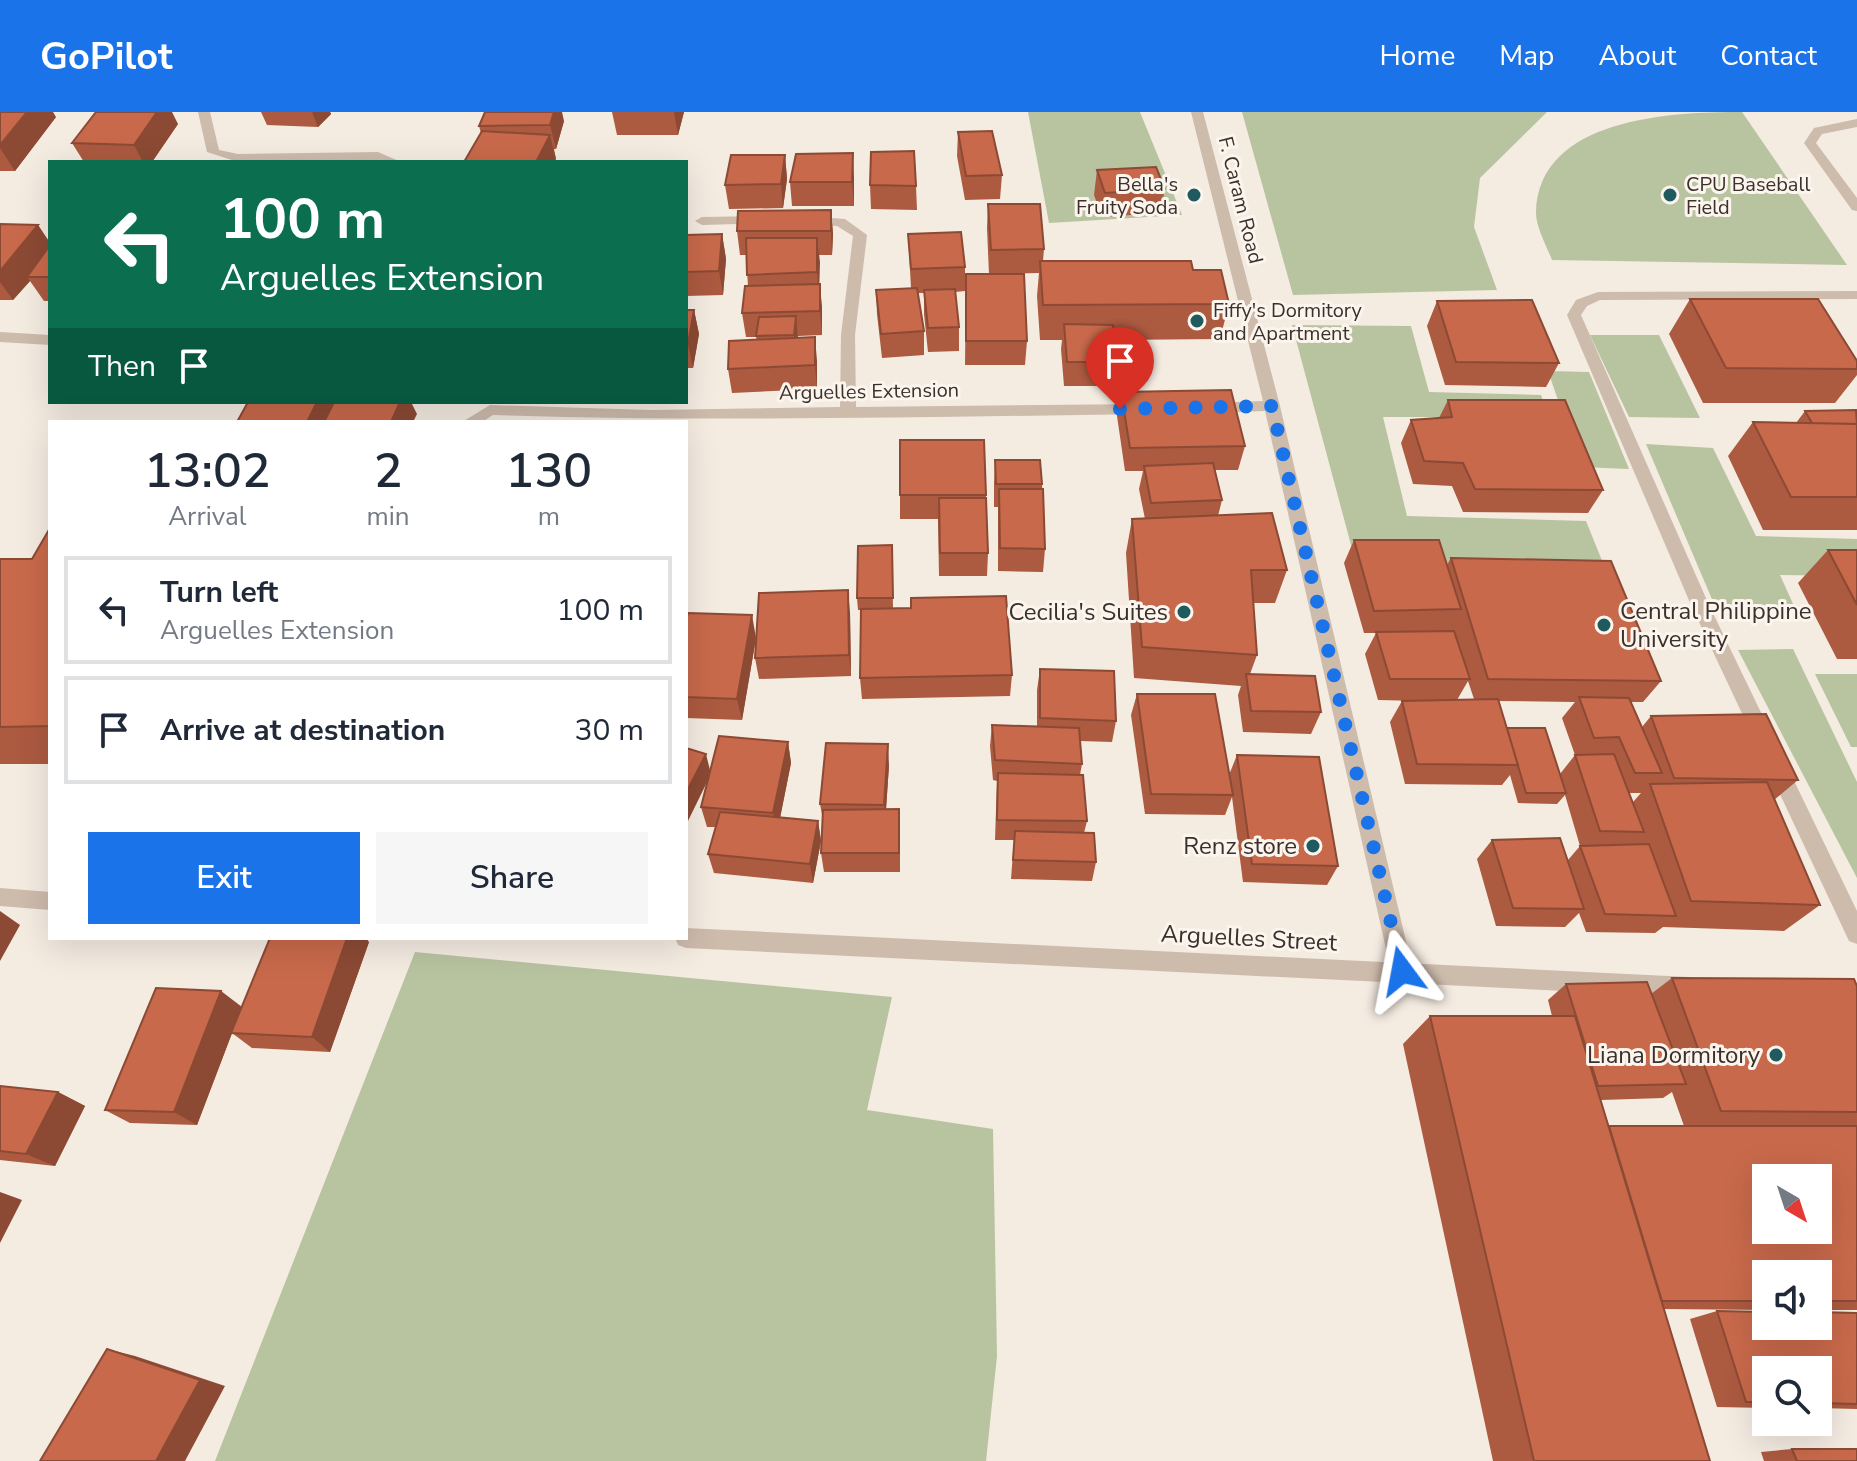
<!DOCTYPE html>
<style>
:root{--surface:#fff;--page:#f6f6f7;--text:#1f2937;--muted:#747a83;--line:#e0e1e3;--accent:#1a73e8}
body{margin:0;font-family:"Nunito Sans",sans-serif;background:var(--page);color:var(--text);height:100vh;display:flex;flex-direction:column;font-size:30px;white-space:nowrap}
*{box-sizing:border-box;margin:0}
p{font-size:26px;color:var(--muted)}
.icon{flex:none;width:44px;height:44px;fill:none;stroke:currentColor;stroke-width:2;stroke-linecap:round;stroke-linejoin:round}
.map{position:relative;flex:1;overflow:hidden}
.sheet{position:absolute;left:48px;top:308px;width:640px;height:520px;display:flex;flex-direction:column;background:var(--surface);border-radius:0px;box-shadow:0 8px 32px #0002}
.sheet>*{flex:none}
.top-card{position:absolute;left:48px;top:48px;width:640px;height:244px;border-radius:0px;box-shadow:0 8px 32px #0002;background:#0b6e4f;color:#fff;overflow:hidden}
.needle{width:52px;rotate:141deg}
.tools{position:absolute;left:1752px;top:1052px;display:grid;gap:16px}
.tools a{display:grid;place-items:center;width:80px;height:80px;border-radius:0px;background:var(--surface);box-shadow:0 8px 32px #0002;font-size:40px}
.pin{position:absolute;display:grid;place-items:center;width:68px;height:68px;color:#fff;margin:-82px -34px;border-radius:50% 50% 50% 0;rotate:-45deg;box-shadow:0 0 8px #0007}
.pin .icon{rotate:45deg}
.me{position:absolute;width:88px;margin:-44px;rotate:347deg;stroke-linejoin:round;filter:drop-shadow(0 0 6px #0008)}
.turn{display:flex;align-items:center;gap:28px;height:168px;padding:0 40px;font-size:36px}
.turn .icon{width:104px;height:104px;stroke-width:2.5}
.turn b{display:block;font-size:56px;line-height:68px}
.then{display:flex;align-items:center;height:76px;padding:0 40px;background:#0003;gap:16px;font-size:30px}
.eta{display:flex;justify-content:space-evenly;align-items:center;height:136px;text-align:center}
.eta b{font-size:48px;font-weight:600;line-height:56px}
.cta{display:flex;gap:16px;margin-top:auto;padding:16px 40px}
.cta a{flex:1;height:92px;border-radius:0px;background:var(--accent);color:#fff;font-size:32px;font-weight:600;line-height:92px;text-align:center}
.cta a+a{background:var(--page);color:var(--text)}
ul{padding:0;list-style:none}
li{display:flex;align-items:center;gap:24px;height:108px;margin:0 16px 12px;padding:0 24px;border:4px solid var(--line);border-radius:0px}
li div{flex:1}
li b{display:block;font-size:30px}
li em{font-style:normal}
header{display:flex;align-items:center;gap:48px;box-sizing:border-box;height:112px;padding:0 40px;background:var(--accent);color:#fff}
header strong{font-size:38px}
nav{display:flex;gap:44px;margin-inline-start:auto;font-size:28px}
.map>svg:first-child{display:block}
</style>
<header>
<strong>GoPilot</strong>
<nav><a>Home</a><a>Map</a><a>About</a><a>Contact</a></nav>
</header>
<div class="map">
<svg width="1857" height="1349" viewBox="0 0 1857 1349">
<rect width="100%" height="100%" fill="#f4ebe1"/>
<path fill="#b8c4a0" d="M1028 0H1140L1182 103 1049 111Z
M1242 0H1547L1480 66 1474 115 1497 178 1293 183Z
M1742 0 1847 153 1552 148C1547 135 1536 115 1536 101 1538 5 1673 0 1742 0Z
M1292 213 1411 214 1429 280 1541 283 1549 305H1383L1407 404 1586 409 1607 461 1450 460 1354 444Z
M1590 223H1659L1700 306 1629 305Z
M1548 259 1589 260 1629 357 1581 355Z
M1646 332 1713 336 1756 424 1857 427V464L1780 463 1794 494 1714 492Z
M1793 537 1857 670V766L1738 538Z
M1815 562H1857V635H1851Z
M415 840 892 885 867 998 993 1017 997 1244 986 1349H215Z"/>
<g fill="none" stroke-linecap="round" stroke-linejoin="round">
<path fill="#cdbbac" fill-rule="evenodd" d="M1857 7V15L1822 22 1816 31 1857 86V99L1852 98 1804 31 1814 16Z
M1857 179V187L1600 188 1587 194 1581 203 1709 493 1857 799V832L1849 829 1691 493 1567 203 1576 188 1598 180Z"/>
<path fill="#cdbbac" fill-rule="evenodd" d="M198 0H210L219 38 238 42 378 40 401 50H238L207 40Z
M1191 0H1203L1280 294 1413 859 1410 866 1402 869 1394 866 1391 859 1265 299 1208 301 1200 296 1208 291 1263 289Z
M764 104 771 108 769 111 702 113 695 109 702 105Z
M804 104 845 107 867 123 855 223 856 295 1144 292 1152 297 1144 302C927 305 710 310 493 303L482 310H462L490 293 650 298 840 295 841 223 853 124 837 114 799 111 797 108Z
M0 220 50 223V233L0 230Z"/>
<path fill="#cdbbac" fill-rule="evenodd" d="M0 776 50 780V798L0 794Z
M686 816 1689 865 1697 868 1700 875 1697 882 1689 885 686 836 678 833 675 826H686Z"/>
</g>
<path fill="#ac5a40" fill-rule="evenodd" d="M0 0 56 5 15 59H0Z
M261 0H330L331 2 318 15 267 13Z
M612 0H684L678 23H617Z
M564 9 556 37H554L556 47 481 21 479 14Z
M178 12 152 50H84L72 31Z
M958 20 1002 63 1000 87 965 88 957 44Z
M785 43 787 67 783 96 729 97 725 73Z
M1097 58 1165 77 1160 101 1102 105 1094 83Z
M854 65V94H792L790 70Z
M870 73 916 74 917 98 871 97Z
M988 92 1044 137 1043 149 1193 158 1229 192 1220 227 1115 228 1118 250 1114 274H1064L1061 237 1062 228H1040L1037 184 1039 161 989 162 987 116Z
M831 98 833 122 832 143H819V172L822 196V223L798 224V226L817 249V277L732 281 728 257 757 228 756 225H746L742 201 748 174 746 143H740L737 119Z
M0 112 38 113 50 131V189H44L30 169 13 188H0Z
M722 122 726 147 723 183 686 184V123Z
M908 122 965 155V179L955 180 959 215V239L928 240 924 202V181H918L924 219V243L882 246 877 202 876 178 911 176Z
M966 162 1027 229 1025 253H965Z
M1690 187 1857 249V263L1835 291H1703L1669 222Z
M1437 189 1559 251 1546 275 1445 273 1427 214Z
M686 198H694L699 222 693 256H686Z
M1121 280 1245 334 1238 358H1215L1222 388 1218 404 1287 458 1275 491H1253L1257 543 1250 562 1321 600 1311 622 1243 620 1238 583 1241 574 1134 566 1126 441 1132 407H1145L1139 377 1143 359H1125L1117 304Z
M1448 288 1603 378 1588 401 1463 400 1452 374 1413 372 1401 331 1411 308 1439 306Z
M1805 299H1857V418H1763L1728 344 1753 310 1796 311Z
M984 328 988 441 987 464H939L938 407H900V383Z
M995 348 1042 372 1045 437 1043 460 998 459V395H994V372Z
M50 416V652H0V447H32Z
M1354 428 1447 453 1451 446 1661 569 1643 590H1631L1642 615 1651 604 1798 668 1774 688 1820 793 1784 819 1663 815 1655 821 1586 820 1579 801 1565 815 1496 814 1477 747 1492 728 1568 748 1580 734 1565 683 1557 692 1518 691 1510 663 1502 673 1405 672 1390 610 1402 589H1421L1378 588 1365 542 1376 521H1364L1344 451ZM1468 569 1474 587 1457 588ZM1498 589 1575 590 1562 606 1575 643 1560 662 1507 616ZM1629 681H1641L1633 690Z
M892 433 893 496 1012 563 1010 584 862 587 860 566 861 498H858L857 486Z
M1828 438H1857V547H1837L1798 471Z
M850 501 851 564 759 567 755 546Z
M686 508 756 526 742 608 686 606Z
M1040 557 1116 609 1112 630 1080 629 1082 652 1080 663 1087 709 1084 721 1096 750 1092 769 1011 767 1014 728H995L997 669 993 668 990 634 992 613 1037 615V578Z
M1137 582 1229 663 1237 643 1338 754 1327 773 1243 770 1232 685 1225 703 1145 702 1131 603Z
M788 630 791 651 780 706 818 709 821 729 813 771 714 761 708 742 716 715H707L701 695 710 658Z
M889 653 886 697 900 717V760H824L821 741 823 708 820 692Z
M369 830 330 940 252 936 232 921 197 1013 130 1011 105 998 242 895Z
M1672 866 1857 874V1198H1818V1162H1766V1198L1664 1197 1710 1349H1493L1403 932 1430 904H1552L1548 888 1566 872 1651 882ZM1672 980 1684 1014H1609L1601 988 1663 986Z
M0 974 58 980 85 994 55 1054 0 1048Z
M1717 1199 1857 1201V1297L1818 1296V1258H1766V1296L1717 1295 1690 1207Z
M1792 1337 1857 1349H1764L1761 1340Z"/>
<path fill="#8c4a34" d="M27 0H53L56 5 15 59 0 36V33Z
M157 0H172L178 12 152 50H143L134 33Z
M312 0H330L331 2 318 15Z
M554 0H562L564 9 556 37 550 13Z
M674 0H684L678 23Z
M550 23 556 47 555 50H536Z
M853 41 854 65V94L852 70Z
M785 43 787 67 783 96 781 72Z
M831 98 833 122 832 143 831 119Z
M38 113 50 131V143L27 165 30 169 13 188 0 170V159Z
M722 122 726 147 723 183 719 159Z
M817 126 820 150 819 184 817 160Z
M820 172 822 196V223L820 199Z
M694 198 699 222 693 256 688 232Z
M796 204 798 228 797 247 794 223Z
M815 225 817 249V277L815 253Z
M317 290H341L332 310H307Z
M400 290H411L417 302 413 310H391Z
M848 478 850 501 851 564 849 543Z
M752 503 756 526 742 608 737 587Z
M788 630 791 651 777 721 773 701Z
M888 632 889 653 885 713 884 693Z
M706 642 711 662 686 713V681Z
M818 709 821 729 813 771 810 752Z
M0 799 20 813 0 849Z
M347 826H366L369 830 330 940 312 925Z
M221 879 242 895 197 1013 174 1000Z
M58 980 85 994 55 1054 26 1042Z
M0 1080 22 1088 0 1131Z
M107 1237 135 1244 225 1274 185 1349H156Z"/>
<path fill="#c8694b" stroke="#8c4a34" stroke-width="2" fill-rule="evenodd" d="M0 0H27L0 33Z
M96 0H157L134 33 72 31Z
M485 0H554L550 13 479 14Z
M482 19 550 23 536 50H464Z
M992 19 1002 63 966 64 958 20Z
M914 39 916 74 870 73 871 40Z
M853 41 852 70H790L796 42Z
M731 43H785L781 72 725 73Z
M1156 55 1165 77 1105 81 1097 58Z
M988 92H1040L1044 137 991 138Z
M831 98V119H737L738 99Z
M0 112 38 113 0 159Z
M961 120 965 155 911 157 908 122Z
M722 122 719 159 686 160V123Z
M746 126H817V160L747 163Z
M50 133V165H27Z
M1040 149H1191L1193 158H1221L1229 192 1043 193Z
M966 162H1024L1027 229H966Z
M820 172V199L742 201 745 174Z
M917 176 924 219 881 222 876 178Z
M955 177 959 215 928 216 924 178Z
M1690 187H1818L1857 249V257L1726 256Z
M1532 188 1559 251 1456 250 1437 189Z
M686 198H694L688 232H686Z
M796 204 794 223 756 224 759 205Z
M1064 212 1113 213 1118 250H1067Z
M815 225V253L728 257 729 229Z
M1231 278 1245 334 1130 336 1121 280Z
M1448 288H1565L1603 378 1475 377 1463 351 1424 349 1411 308 1452 305Z
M248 290H317L307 310H237Z
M334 290H400L391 310H324Z
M1856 298 1857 312 1812 311 1805 299Z
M1753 310 1857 312V385H1791Z
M900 328H984L986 383H900Z
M995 348H1040L1042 372H996Z
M1213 351 1222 388 1151 391 1144 354Z
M999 377H1043L1045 437 1000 436Z
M939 386H986L988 441H940Z
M1272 401 1287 458H1251L1257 543 1142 535 1132 407Z
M50 416V614L0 615V447H32Z
M1354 428H1439L1461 497 1374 499Z
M892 433 893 486H857L858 434Z
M1828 438H1857V493Z
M1451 446 1611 449 1661 569 1488 567Z
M848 478 849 543 755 546 759 481Z
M1006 484 1012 563 860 566 861 497 911 496V486Z
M688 501 752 503 737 587 686 585V508Z
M1454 519 1470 567H1390L1376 520Z
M1040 557 1114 559 1116 609 1040 606Z
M1246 562 1315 564 1321 600 1251 599Z
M1137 582H1215L1233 683 1151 682Z
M1579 585 1629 586 1662 661H1635L1619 625 1594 626Z
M1498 587 1518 653 1417 652 1402 589Z
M1766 602 1798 668 1674 666 1651 604Z
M992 613 1079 616 1082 652 995 648Z
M1507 616H1545L1566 681H1526Z
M719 624 788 630 773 701 701 695Z
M826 631 888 632 884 693 820 692Z
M686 636 706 642 686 681Z
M1614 642 1644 720 1600 719 1575 643Z
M1237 643 1319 645 1338 754 1252 752Z
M998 661 1083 663 1087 709 997 708Z
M1767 670 1820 793 1691 789 1650 672Z
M899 697V741H821L823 698Z
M720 700 818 709 810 752 708 742Z
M1015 719 1094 721 1096 750 1013 748Z
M1560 726 1584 797 1513 796 1492 728Z
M1649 732 1676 804 1605 802 1580 734Z
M270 826H347L312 925 231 921Z
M1672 866 1854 867 1857 874V1000L1721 999Z
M1647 870 1686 972 1598 974 1566 872Z
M156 876 221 879 174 1000 105 998Z
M1430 904H1575L1710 1349H1534Z
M0 974 58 980 26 1042 0 1039Z
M1609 1014H1857V1189H1818V1162H1766V1189H1662ZM1766 1066H1818V1118H1766Z
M1717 1199 1766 1200V1214H1818V1200L1857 1201V1292L1818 1291V1258H1766V1290H1746Z
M107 1237 200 1268 156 1349H40Z
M1792 1337H1857V1349H1797Z"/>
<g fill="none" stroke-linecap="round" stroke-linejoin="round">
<path stroke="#1a73e8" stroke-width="14" stroke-dasharray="0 25.2" d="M1120 297 1272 294 1402 859"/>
</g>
<g fill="#1f5a5e" stroke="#fbf5ee" stroke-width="3">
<circle cx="1194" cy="83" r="8"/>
<circle cx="1670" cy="83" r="8"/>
<circle cx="1197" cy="209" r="8"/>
<circle cx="1184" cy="500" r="8"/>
<circle cx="1604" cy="513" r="8"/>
<circle cx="1313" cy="734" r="8"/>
<circle cx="1776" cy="943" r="8"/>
</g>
<g text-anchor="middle" stroke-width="6" stroke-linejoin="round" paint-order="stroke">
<g font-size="20" fill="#3b302b" stroke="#fbf5ee" text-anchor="start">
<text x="1178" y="79" text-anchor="end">Bella's<tspan x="1178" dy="23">Fruity Soda</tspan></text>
<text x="1686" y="79">CPU Baseball<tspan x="1686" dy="23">Field</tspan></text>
<text x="1213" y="205">Fiffy's Dormitory<tspan x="1213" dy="23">and Apartment</tspan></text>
</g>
<g font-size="20" fill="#3b302b" stroke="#fbf5ee">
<text transform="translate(1241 88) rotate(76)" y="7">F. Caram Road</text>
<text transform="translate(869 279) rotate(-1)" y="7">Arguelles Extension</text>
</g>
<g font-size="24" fill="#3b302b" stroke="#fbf5ee" text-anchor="end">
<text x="1620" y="507" text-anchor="start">Central Philippine<tspan x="1620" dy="28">University</tspan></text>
<text x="1168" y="508">Cecilia's Suites</text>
<text x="1297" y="742">Renz store</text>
<text x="1760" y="951">Liana Dormitory</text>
</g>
<g font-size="24" fill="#3b302b" stroke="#fbf5ee">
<text transform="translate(1249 826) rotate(3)" y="8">Arguelles Street</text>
</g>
</g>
</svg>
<div class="tools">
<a><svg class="needle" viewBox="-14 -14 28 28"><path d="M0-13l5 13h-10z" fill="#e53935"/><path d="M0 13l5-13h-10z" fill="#747a83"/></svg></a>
<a><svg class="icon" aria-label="sound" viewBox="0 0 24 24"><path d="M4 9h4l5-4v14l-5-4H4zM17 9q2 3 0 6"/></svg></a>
<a><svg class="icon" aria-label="search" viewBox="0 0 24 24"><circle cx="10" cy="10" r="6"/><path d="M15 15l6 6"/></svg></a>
</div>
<div class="pin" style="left:1120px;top:297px;background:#d93025"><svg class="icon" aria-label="arrive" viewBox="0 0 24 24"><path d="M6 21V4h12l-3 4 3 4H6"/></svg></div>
<svg class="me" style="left:1402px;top:859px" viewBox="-20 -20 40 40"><path d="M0-17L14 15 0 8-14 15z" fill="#1a73e8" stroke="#fff" stroke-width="4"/></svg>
<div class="top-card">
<div class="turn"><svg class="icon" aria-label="left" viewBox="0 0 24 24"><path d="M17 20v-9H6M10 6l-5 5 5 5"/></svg><div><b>100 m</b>Arguelles Extension</div></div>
<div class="then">Then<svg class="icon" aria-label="arrive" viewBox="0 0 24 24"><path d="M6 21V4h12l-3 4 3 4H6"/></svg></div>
</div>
<section class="sheet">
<div class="eta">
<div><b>13:02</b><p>Arrival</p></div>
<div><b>2</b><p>min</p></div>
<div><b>130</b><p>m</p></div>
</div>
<ul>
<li><svg class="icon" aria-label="left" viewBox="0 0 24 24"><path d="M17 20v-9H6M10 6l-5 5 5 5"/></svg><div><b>Turn left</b><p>Arguelles Extension</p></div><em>100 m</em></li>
<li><svg class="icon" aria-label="arrive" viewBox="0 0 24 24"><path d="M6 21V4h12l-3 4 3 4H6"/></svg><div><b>Arrive at destination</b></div><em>30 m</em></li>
</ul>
<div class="cta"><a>Exit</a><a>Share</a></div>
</section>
</div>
